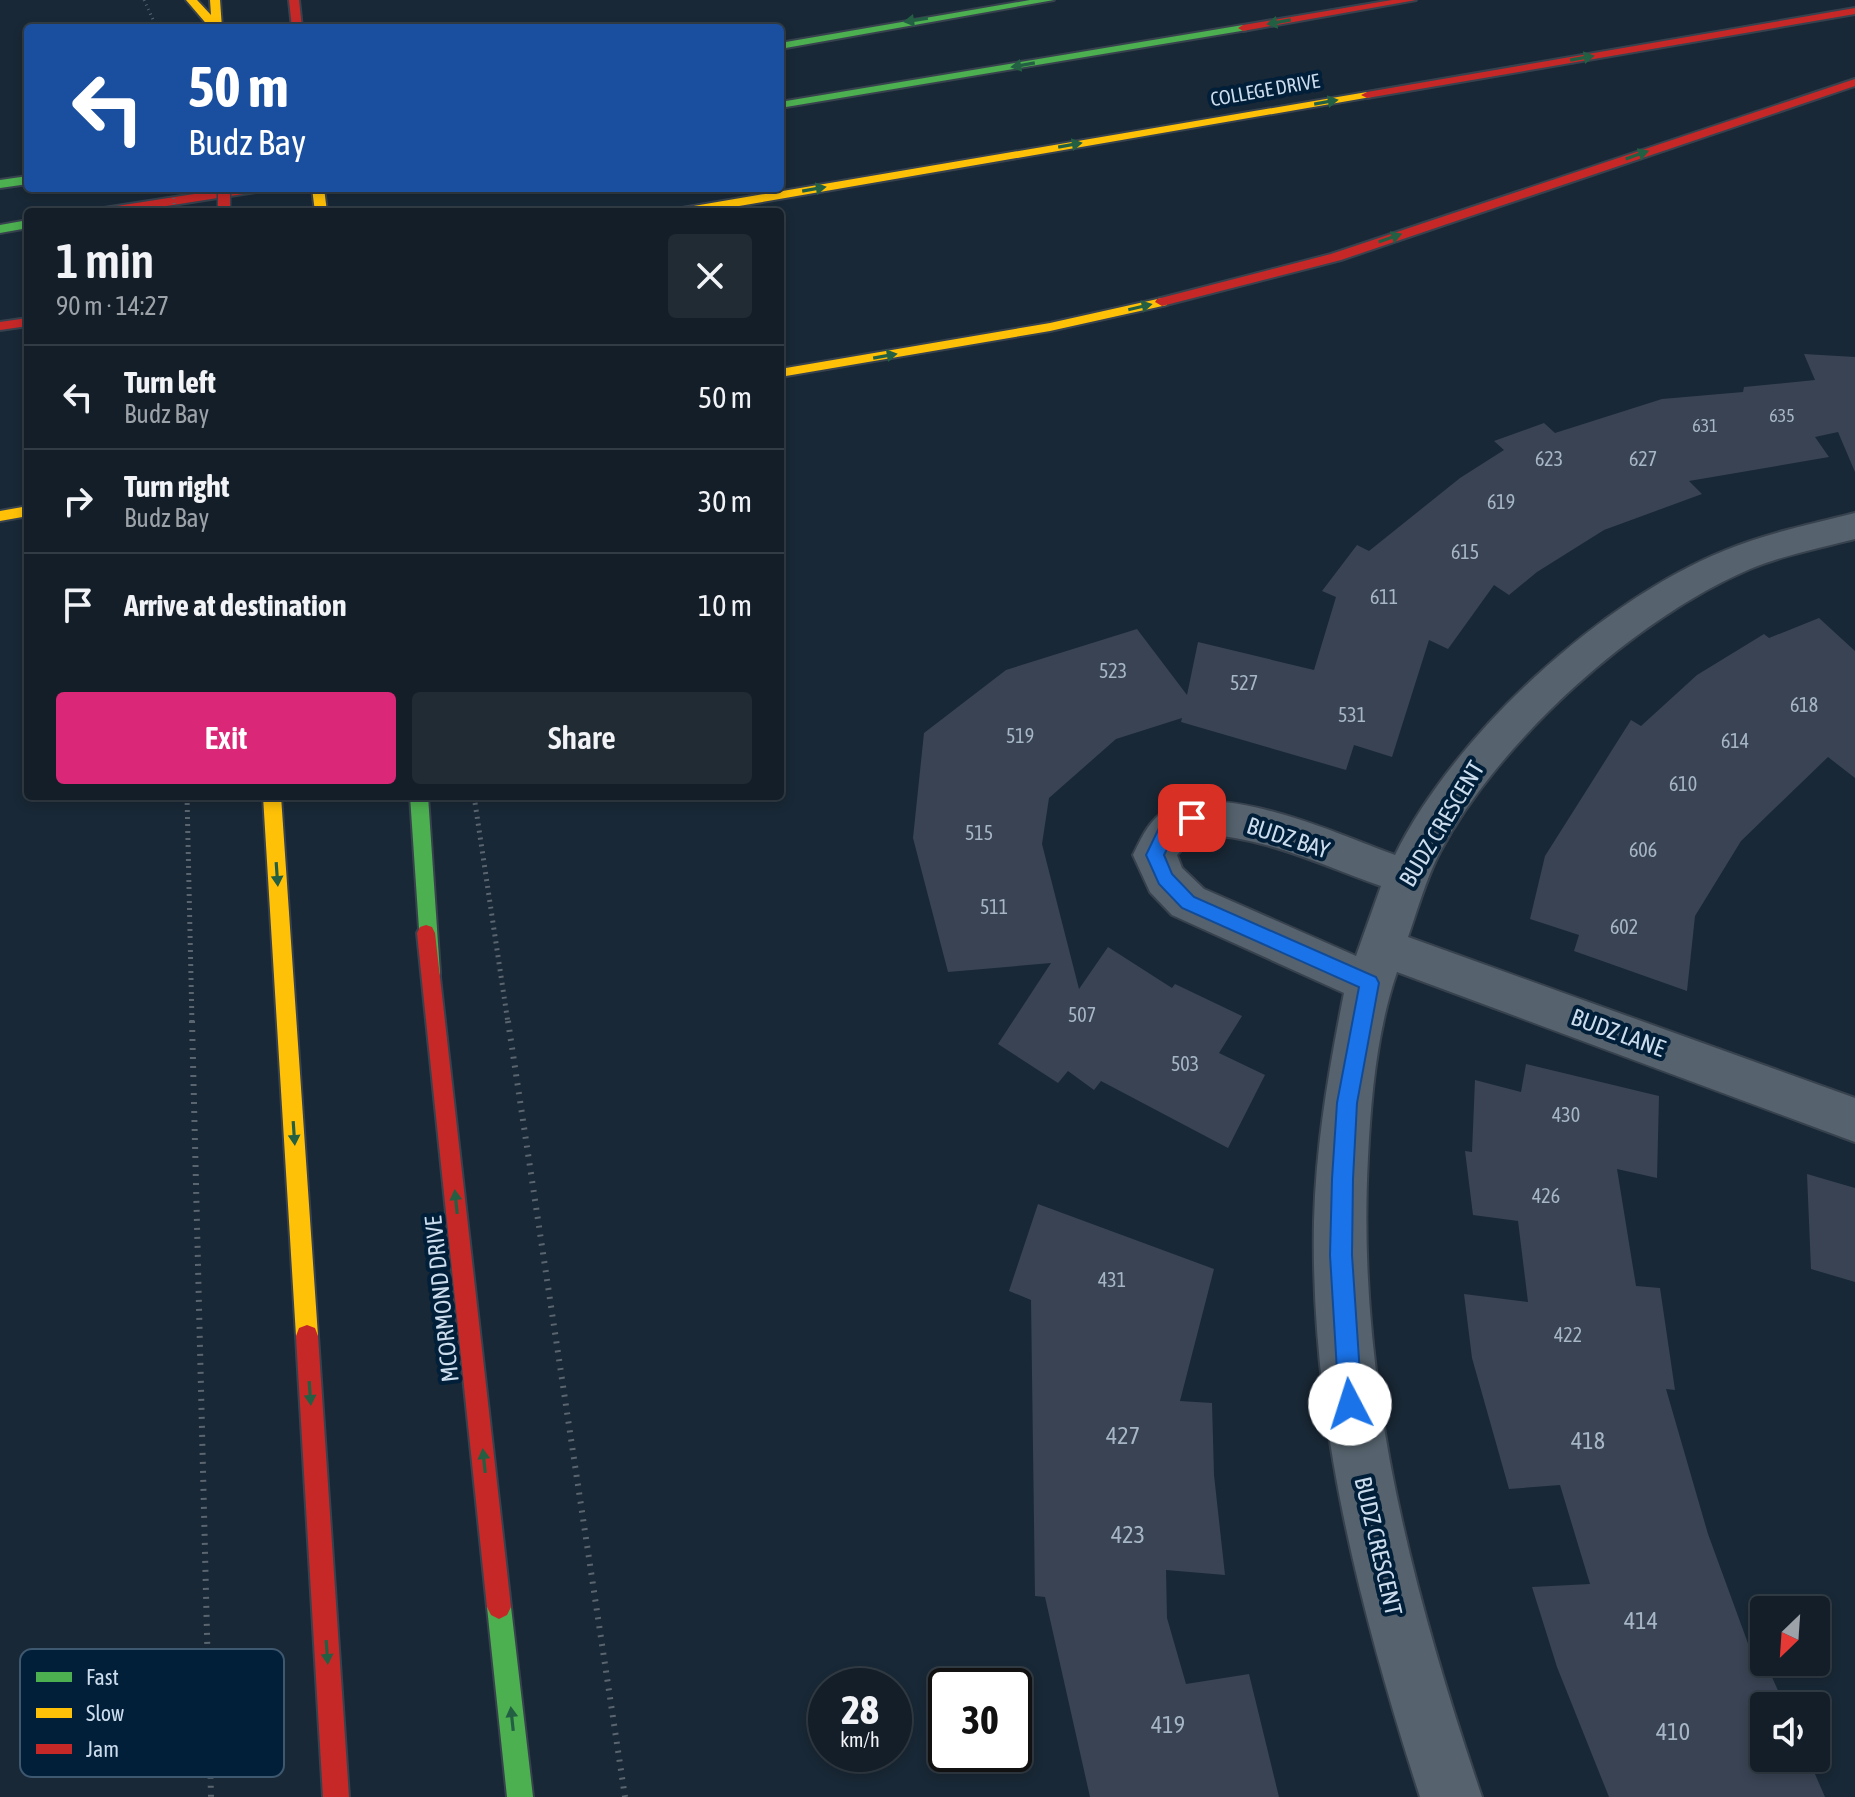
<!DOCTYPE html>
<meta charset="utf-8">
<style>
:root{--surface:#131e28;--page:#202b34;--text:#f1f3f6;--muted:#9da2a8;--line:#323c45;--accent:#db2777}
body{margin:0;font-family:"Asap Condensed",sans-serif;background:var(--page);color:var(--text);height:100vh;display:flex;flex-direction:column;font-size:30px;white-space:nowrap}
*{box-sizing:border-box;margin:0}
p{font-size:26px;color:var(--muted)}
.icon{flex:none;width:44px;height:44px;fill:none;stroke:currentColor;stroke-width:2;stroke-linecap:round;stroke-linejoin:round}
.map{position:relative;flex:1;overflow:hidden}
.sheet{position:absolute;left:24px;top:208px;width:760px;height:592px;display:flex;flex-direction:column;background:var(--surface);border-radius:8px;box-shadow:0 4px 12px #0003,0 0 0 2px var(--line)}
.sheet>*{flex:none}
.banner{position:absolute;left:24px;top:24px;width:760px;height:168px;border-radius:8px;box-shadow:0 4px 12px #0003,0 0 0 2px var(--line);background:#1a4fa0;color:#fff;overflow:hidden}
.needle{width:52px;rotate:205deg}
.fabs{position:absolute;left:1750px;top:1596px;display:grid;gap:16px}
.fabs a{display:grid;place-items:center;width:80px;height:80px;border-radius:8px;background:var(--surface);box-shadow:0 4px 12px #0003,0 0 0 2px var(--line);font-size:40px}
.speed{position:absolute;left:808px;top:1668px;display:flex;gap:16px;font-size:40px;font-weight:700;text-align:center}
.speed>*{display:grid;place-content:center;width:104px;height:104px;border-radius:50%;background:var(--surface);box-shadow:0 4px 12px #0003,0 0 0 2px var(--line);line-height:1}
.speed small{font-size:20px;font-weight:400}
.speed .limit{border:4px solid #111;border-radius:12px;background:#fff;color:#111}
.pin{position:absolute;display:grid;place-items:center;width:68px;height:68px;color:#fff;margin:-34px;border-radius:16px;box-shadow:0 4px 12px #0006}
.me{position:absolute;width:88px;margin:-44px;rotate:355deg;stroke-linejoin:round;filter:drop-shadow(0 0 6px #0008)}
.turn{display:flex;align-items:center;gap:28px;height:168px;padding:0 32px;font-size:36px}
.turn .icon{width:104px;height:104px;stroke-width:2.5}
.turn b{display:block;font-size:56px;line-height:68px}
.round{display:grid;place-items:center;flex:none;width:84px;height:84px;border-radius:8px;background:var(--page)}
.summary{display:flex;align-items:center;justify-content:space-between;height:136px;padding:0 32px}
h1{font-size:48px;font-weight:600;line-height:60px}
.action{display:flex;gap:16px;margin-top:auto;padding:16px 32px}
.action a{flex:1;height:92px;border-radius:8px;background:var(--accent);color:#fff;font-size:32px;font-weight:600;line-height:92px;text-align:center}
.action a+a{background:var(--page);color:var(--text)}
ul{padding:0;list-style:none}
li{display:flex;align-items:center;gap:24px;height:104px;padding:0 32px;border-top:2px solid var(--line)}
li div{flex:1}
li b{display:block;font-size:30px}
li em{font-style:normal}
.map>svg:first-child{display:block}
</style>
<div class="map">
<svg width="1855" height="1797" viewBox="0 0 1855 1797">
<rect width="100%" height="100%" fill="#192836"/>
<path fill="#394353" d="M1804 354 1855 357V472L1838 432 1815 437 1829 457 1689 481 1702 494 1604 530 1537 572 1509 595 1494 585 1448 649 1429 640 1392 757 1354 745 1346 770 1181 722 1182 718 1116 739 1049 798 1042 844 1079 989 1108 947 1172 988 1175 984 1242 1016 1219 1053 1265 1075 1228 1148 1101 1081 1094 1090 1068 1071 1058 1083 998 1044 1051 963 948 972 913 838 924 733 1006 670 1137 629 1187 695 1198 642 1314 670 1336 597 1322 591 1357 545 1369 551 1460 478 1504 450 1494 441 1544 423 1555 433 1662 399 1743 392 1744 387 1815 380Z
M1819 618 1855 651V778L1828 757 1741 841 1695 916 1687 991 1574 951 1579 935 1530 919 1545 856 1631 720 1641 726 1697 675 1764 634 1769 638Z
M1526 1064 1659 1096 1657 1178 1617 1169 1636 1286 1660 1288 1675 1390 1666 1389 1708 1534 1757 1668 1767 1666 1785 1706H1764V1758H1808L1825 1797H1609L1557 1667 1532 1587 1590 1584 1560 1485 1509 1489 1472 1358 1464 1294 1528 1302 1518 1221 1473 1215 1465 1151 1472 1152 1475 1080 1521 1092Z
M1807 1174 1855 1188V1282L1811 1269Z
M1038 1204 1214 1269 1180 1401 1212 1403 1214 1475 1225 1575 1166 1570 1167 1618 1186 1684 1249 1674 1279 1797H1090L1045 1597 1035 1596 1031 1300 1009 1291Z"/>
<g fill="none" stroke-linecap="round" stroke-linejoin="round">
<defs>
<path id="street" d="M1855 513V539C1820 548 1784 555 1750 569 1635 618 1499 741 1440 852 1426 879 1418 908 1408 937L1855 1098V1142L1397 972C1377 1030 1371 1096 1368 1157 1356 1378 1411 1589 1482 1797H1420C1360 1611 1310 1419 1314 1221 1316 1144 1329 1069 1344 993L1172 915 1150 892 1133 855C1141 839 1149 820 1165 811 1220 779 1339 835 1395 855 1454 735 1601 600 1726 550 1767 533 1812 524 1855 513ZM1195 835C1258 833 1323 866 1381 886L1356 956 1204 889 1182 868 1177 855Z"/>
<path id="fast" d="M1030 0H1054L780 49V43Z
M1243 25 1248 28 1247 30 780 108V102Z
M28 176V184L0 188V180Z
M28 220V228L0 233V225Z
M410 796H428L440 973 438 979 431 981 424 979 422 973Z
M499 1595 507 1599 511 1607 533 1797H507L487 1607 491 1599Z"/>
<path id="slow" d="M186 0H197L211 15 210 0H220L222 28H210Z
M1367 92 1371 93V97L704 212H676L682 208Z
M312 188H324L327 212H315Z
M1162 298 1167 299V305L1050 331 780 377V369L1050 323Z
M28 506V516L0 521V511Z
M263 796H281L318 1336 315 1344 307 1347 299 1344 296 1336Z"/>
<path id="jam" d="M289 0H299L302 28H292Z
M1392 0H1416L1243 31 1238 28 1243 25Z
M1855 8V14L1367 98 1361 95 1367 92Z
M1855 79V86L1341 260 1162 306 1155 302 1157 299 1331 254Z
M233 188H262L256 192 128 212H98L104 208Z
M28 318V326L0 330V322Z
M426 925 432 927 435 933 511 1607 507 1615 499 1619 491 1615 487 1607 417 933 420 927Z
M307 1325 315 1328 318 1336 349 1797H323L296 1336 299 1328Z"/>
</defs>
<use href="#street" stroke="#37424e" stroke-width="4"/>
<use href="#fast" stroke="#37424e" stroke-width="4"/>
<use href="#slow" stroke="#37424e" stroke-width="4"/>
<use href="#jam" stroke="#37424e" stroke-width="4"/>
<path stroke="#5a6570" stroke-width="3" stroke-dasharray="1 4" stroke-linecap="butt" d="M144 0 157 28"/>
<path stroke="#5a6570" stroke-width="5" stroke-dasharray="2 5" stroke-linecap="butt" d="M187 796 192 1023
M474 796 508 1023"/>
<path stroke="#5a6570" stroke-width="6" stroke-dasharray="2 7" stroke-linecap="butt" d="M192 1021 211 1797
M508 1021 625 1797"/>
<use href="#street" fill="#56636e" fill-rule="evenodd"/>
<use href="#fast" fill="#4caf50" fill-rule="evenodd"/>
<use href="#slow" fill="#ffc107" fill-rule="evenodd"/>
<use href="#jam" fill="#c62828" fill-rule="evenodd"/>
<defs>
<path id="jam-bridge" d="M224 188V212"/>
</defs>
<use href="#jam-bridge" stroke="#37424e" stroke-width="15" stroke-linecap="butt"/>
<path stroke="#5a6570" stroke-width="3" stroke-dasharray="1 4" stroke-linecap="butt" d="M173 188 175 212"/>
<use href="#jam-bridge" stroke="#c62828" stroke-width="12"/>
</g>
<defs><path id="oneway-solid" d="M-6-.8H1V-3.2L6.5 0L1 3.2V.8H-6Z" transform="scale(2)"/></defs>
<g fill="#236043">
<use href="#oneway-solid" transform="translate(916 20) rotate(171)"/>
<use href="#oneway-solid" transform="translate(1279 22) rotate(170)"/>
<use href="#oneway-solid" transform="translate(1582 58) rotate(-10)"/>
<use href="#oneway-solid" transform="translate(1023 65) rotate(170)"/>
<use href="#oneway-solid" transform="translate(1326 102) rotate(-10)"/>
<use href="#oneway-solid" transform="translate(1070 145) rotate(-10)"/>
<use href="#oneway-solid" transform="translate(1637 155) rotate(-19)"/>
<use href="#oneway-solid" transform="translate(814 189) rotate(-10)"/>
<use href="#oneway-solid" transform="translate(1390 238) rotate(-19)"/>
<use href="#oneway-solid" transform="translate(1140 307) rotate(-13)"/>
<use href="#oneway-solid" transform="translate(885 356) rotate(-10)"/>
<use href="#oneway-solid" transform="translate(277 874) rotate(86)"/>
<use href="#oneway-solid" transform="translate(294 1133) rotate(86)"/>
<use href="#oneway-solid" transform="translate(456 1202) rotate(-96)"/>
<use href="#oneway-solid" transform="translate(310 1393) rotate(86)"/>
<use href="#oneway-solid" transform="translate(484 1461) rotate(-96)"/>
<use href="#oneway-solid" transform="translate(327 1652) rotate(86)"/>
<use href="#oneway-solid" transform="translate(512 1719) rotate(-96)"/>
</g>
<path fill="#1a73e8" stroke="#114b97" stroke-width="2" d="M1192 811 1200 818C1189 835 1177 828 1164 855L1172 874 1194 897 1376 977 1379 983 1357 1103 1353 1179 1352 1255 1362 1404 1358 1411 1350 1415 1343 1411 1339 1404 1330 1255 1332 1179 1337 1103 1359 987 1182 908 1159 884 1146 855 1159 828Z"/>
<g text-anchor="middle" stroke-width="8" stroke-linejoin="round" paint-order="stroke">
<g font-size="18" fill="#a6b6c6">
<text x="1782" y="422">635</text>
<text x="1705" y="432">631</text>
</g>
<g font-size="20" fill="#cbdced" stroke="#021f39">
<text transform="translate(1265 90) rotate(-10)" y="7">COLLEGE DRIVE</text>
</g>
<g font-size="20" fill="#a6b6c6">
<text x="1549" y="466">623</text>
<text x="1643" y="466">627</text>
<text x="1501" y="509">619</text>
<text x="1465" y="559">615</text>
<text x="1384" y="604">611</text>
<text x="1113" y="678">523</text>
<text x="1244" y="690">527</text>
<text x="1804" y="712">618</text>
<text x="1352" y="722">531</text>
<text x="1020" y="743">519</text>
<text x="1735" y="748">614</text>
<text x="1683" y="791">610</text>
<text x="979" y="840">515</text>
<text x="1643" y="857">606</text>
<text x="994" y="914">511</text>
<text x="1624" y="934">602</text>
<text x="1082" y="1022">507</text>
<text x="1185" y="1071">503</text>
<text x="1566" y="1122">430</text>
<text x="1546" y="1203">426</text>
<text x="1112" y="1287">431</text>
<text x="1568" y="1342">422</text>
</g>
<g font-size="24" fill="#cbdced" stroke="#021f39">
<text transform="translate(1442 824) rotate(-59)" y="8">BUDZ CRESCENT</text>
<text transform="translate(1288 838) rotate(18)" y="8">BUDZ BAY</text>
<text transform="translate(1618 1033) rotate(20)" y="8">BUDZ LANE</text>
<text transform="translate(442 1299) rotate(-96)" y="8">MCORMOND DRIVE</text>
<text transform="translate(1378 1546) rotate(77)" y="8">BUDZ CRESCENT</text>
</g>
<g font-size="24" fill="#a6b6c6">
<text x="1123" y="1444">427</text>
<text x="1588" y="1449">418</text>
<text x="1128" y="1543">423</text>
<text x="1641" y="1629">414</text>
<text x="1168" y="1733">419</text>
<text x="1673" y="1740">410</text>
</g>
</g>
<rect x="20" y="1649" width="264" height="128" rx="12" fill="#021f39" stroke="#3e586f" stroke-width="2"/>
<rect x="36" y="1672" width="36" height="10" fill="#4caf50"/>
<rect x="36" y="1708" width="36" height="10" fill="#ffc107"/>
<rect x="36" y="1744" width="36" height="10" fill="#c62828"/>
<g font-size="22" fill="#cbdced">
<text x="86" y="1685">Fast</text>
<text x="86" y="1721">Slow</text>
<text x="86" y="1757">Jam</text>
</g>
</svg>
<div class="fabs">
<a><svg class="needle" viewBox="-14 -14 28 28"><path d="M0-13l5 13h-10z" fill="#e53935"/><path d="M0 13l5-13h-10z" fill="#9da2a8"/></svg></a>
<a><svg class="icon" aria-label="sound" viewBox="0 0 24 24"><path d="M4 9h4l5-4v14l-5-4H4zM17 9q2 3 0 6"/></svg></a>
</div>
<div class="speed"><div>28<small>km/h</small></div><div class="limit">30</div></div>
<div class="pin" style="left:1192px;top:818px;background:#d93025"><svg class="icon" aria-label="arrive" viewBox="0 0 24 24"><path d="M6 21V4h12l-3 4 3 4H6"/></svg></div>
<svg class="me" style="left:1350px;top:1404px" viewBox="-20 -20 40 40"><circle r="19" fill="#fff"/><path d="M0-13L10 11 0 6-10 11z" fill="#1a73e8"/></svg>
<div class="banner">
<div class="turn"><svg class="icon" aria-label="left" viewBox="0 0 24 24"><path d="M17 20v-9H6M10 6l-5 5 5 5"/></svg><div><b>50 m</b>Budz Bay</div></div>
</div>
<section class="sheet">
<div class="summary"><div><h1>1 min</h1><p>90 m · 14:27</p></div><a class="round"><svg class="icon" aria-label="close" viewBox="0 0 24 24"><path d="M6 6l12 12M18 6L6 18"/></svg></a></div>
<ul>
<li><svg class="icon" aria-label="left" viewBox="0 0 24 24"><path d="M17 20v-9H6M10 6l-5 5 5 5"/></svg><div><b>Turn left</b><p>Budz Bay</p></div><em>50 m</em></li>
<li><svg class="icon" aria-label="right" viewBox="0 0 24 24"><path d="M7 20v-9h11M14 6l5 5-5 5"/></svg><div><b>Turn right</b><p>Budz Bay</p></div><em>30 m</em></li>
<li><svg class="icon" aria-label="arrive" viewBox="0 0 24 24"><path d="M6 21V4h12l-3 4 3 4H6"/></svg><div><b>Arrive at destination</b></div><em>10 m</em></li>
</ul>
<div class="action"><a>Exit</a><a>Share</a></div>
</section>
</div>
